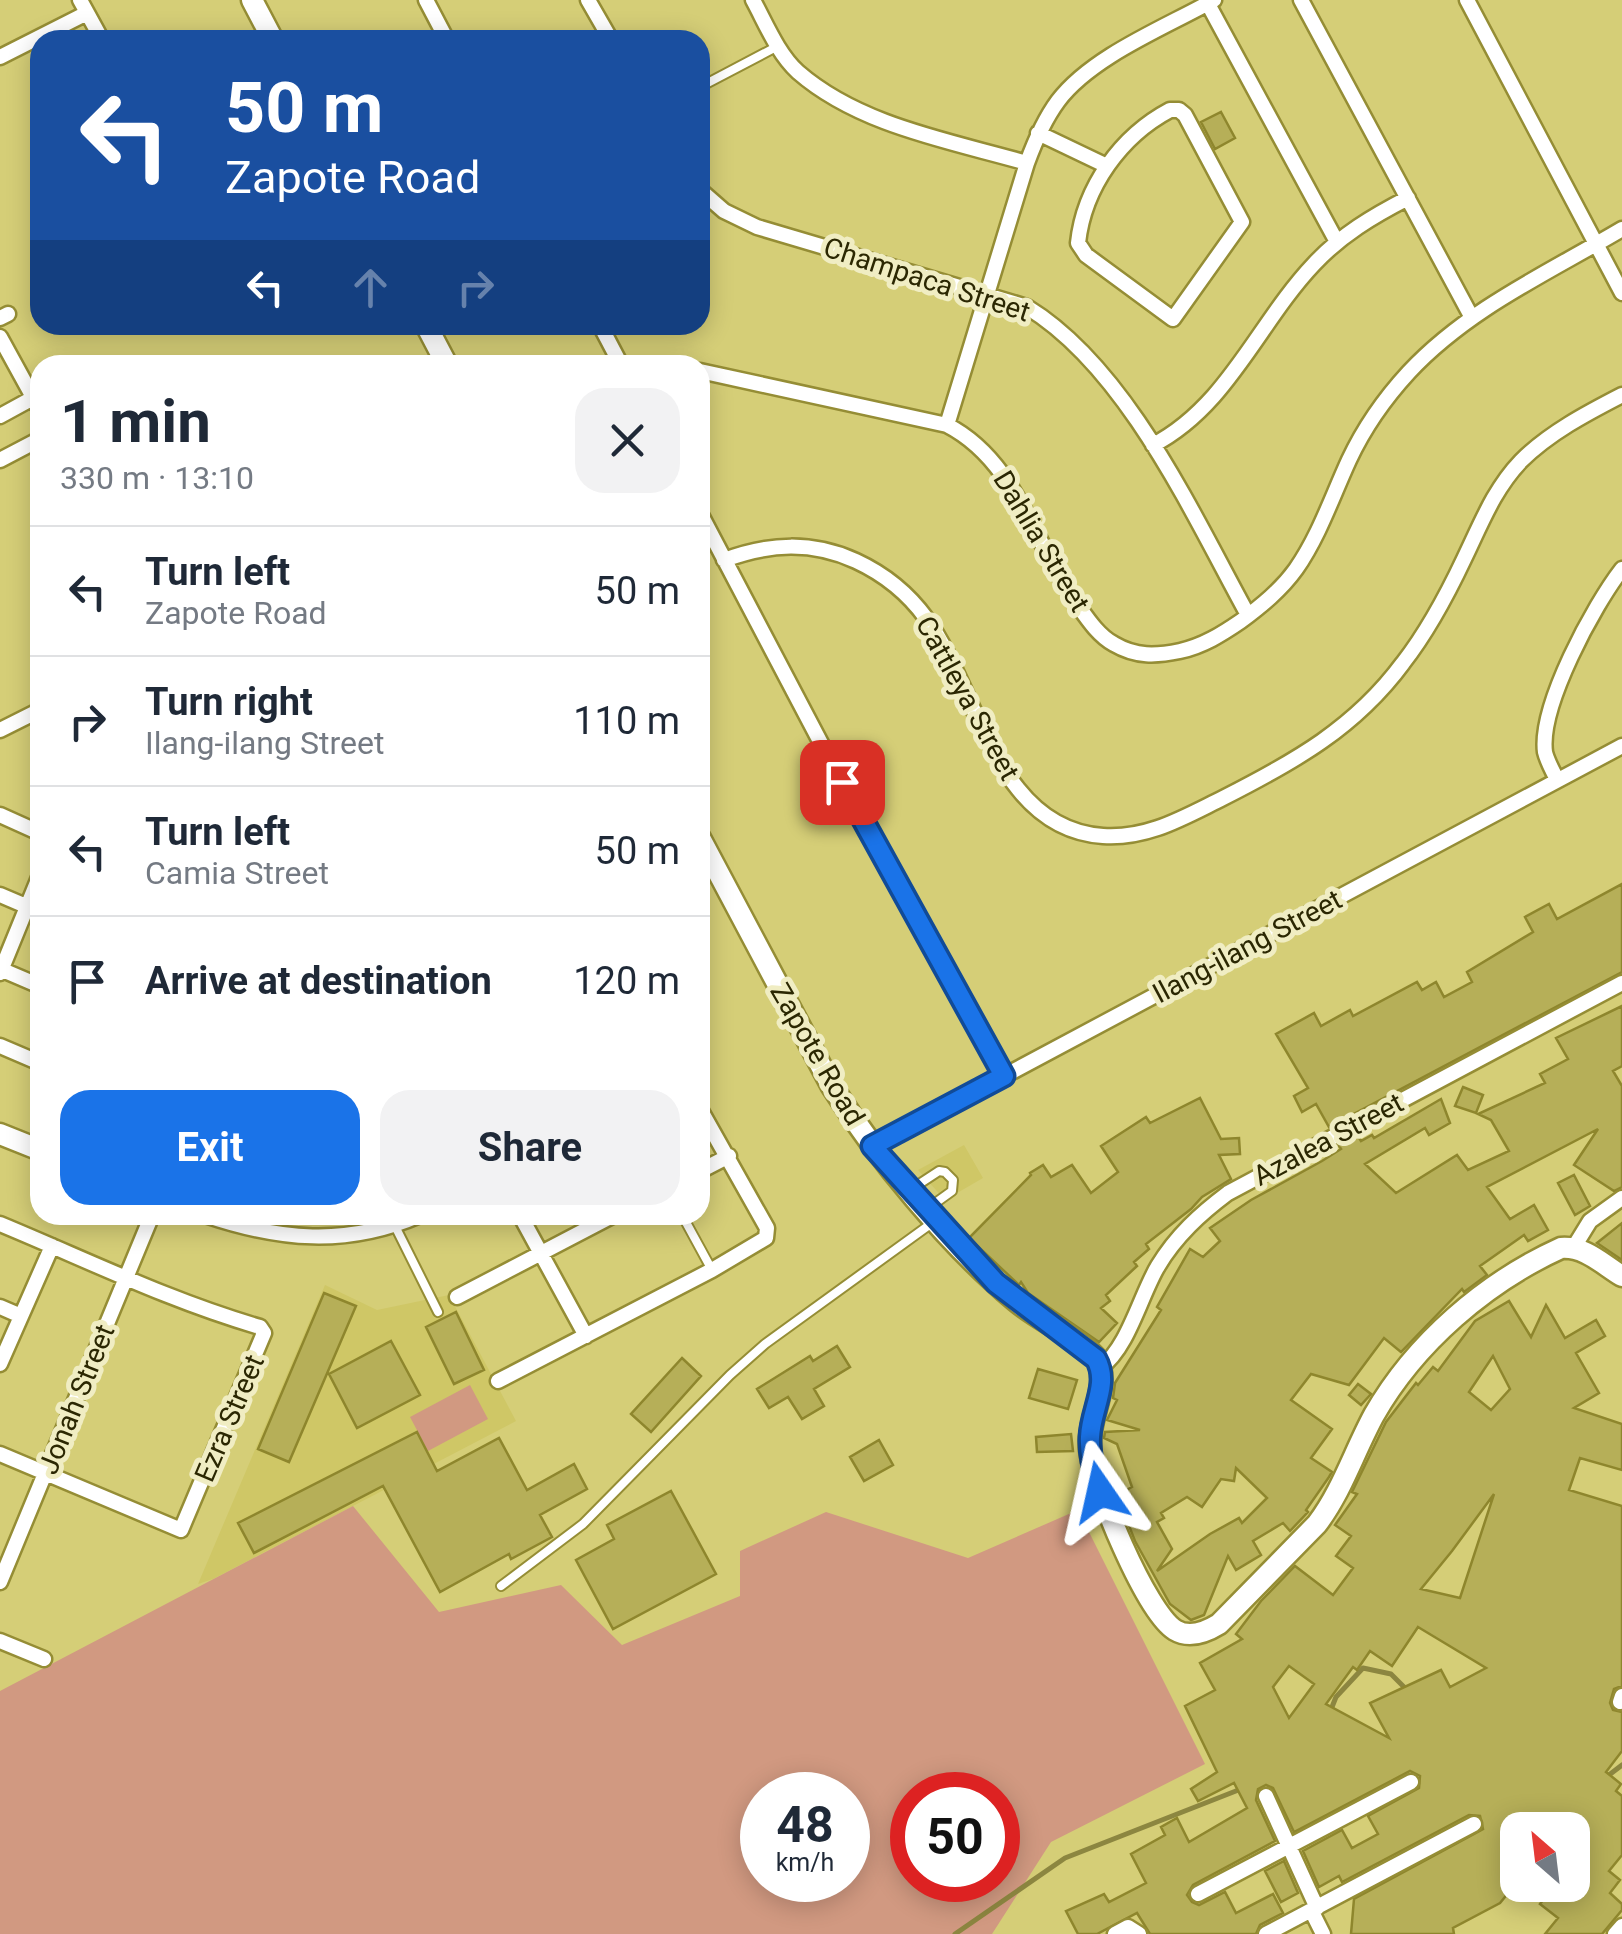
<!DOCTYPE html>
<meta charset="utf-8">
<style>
:root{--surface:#fff;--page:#f2f2f3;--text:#1f2937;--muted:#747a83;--line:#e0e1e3;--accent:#1a73e8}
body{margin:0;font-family:Roboto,sans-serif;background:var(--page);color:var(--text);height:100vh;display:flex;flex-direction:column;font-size:38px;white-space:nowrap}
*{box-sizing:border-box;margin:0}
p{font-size:32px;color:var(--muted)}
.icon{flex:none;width:55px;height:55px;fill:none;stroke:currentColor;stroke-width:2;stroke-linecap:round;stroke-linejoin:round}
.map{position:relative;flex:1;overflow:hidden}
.side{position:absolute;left:30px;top:355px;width:680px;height:870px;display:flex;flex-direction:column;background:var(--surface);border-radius:30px;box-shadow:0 5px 25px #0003}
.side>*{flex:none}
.banner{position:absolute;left:30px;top:30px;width:680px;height:305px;border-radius:30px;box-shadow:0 5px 25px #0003;background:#1a4fa0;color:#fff;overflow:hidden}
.needle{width:65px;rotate:332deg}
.buttons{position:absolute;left:1500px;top:1812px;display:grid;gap:20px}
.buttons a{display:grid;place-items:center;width:90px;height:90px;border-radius:20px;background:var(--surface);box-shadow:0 5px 25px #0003;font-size:50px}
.speed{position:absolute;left:740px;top:1772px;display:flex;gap:20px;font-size:50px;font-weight:700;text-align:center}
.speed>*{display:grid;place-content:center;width:130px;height:130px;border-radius:50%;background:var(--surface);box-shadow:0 5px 25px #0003;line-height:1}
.speed small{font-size:25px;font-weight:400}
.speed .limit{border:15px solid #d22;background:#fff;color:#111}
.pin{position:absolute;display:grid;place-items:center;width:85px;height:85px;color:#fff;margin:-42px;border-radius:20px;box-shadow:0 5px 15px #0006}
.me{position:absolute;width:110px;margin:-55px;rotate:349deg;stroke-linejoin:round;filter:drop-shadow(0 0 8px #0008)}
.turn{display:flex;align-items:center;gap:35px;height:210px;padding:0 30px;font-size:45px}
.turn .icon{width:130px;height:130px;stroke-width:2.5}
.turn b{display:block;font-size:70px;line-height:85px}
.lanes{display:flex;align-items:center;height:95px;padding:0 30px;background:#0003;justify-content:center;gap:50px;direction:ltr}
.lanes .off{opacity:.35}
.round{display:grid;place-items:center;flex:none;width:105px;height:105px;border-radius:30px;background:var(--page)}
.headline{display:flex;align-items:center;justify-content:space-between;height:170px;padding:0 30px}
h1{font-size:60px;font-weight:700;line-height:75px}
.cta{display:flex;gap:20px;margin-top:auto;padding:20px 30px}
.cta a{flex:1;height:115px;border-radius:30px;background:var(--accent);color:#fff;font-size:40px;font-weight:700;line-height:115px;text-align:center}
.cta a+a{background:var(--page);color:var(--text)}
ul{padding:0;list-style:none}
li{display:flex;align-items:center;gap:30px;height:130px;padding:0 30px;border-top:2px solid var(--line)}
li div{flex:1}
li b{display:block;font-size:38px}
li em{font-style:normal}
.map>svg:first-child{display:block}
</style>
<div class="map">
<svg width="1622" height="1934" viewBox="0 0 1622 1934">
<rect width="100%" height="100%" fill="#d5ce77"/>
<path fill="#cfc766" d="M964 1145 983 1178 945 1200 918 1170Z
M325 1285 377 1310 449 1295 516 1421 213 1579 198 1584Z"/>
<path fill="#d19981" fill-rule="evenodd" d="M470 1385 488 1419 428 1451 410 1417Z
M353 1506 439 1612 561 1585 622 1645 740 1596V1551L826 1512 968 1558 1078 1510 1205 1764 1051 1842 992 1934H0V1691ZM762 1795H848V1880H762ZM912 1795H998V1880H912Z"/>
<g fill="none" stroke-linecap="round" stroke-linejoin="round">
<path stroke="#8c8640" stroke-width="5" d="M1330 1712 1336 1697 1363 1668 1391 1674 1408 1691
M1605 1778 1622 1765
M1252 1789 1276 1790
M955 1934 1065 1858 1241 1789"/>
</g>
<path fill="#b6af58" stroke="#8e862d" stroke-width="2.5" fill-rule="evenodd" d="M1221 112 1235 138 1215 149 1201 122Z
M1622 884V972L1329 1127 1316 1104 1302 1112 1294 1096 1308 1088 1276 1034 1314 1013 1321 1026 1350 1010 1353 1016 1417 982 1422 990 1436 982 1444 997 1472 982 1467 972 1533 932 1525 917 1549 904 1557 919Z
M1622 1006V1066L1613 1071 1622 1086V1187L1614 1191 1574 1165 1598 1129 1487 1187 1510 1219 1534 1205 1548 1230 1528 1241 1524 1235 1480 1266 1487 1275 1464 1292 1462 1289 1401 1352 1384 1338 1349 1385 1311 1374 1291 1400 1332 1429 1311 1458 1332 1472 1329 1477 1306 1510 1308 1512 1290 1531 1283 1523 1253 1541 1261 1555 1236 1570 1228 1556 1204 1615 1191 1620 1170 1604 1135 1541 1117 1495 1132 1487 1117 1444 1104 1438 1105 1432 1140 1430 1107 1420 1117 1400 1113 1398 1115 1383 1161 1310 1157 1307 1190 1249 1203 1257 1220 1241 1210 1228 1251 1200 1322 1161 1341 1149 1339 1146 1358 1136 1361 1141 1372 1135 1374 1138 1441 1099 1450 1123 1429 1135 1425 1128 1365 1164 1396 1193 1457 1155 1468 1170 1509 1151 1491 1120 1478 1114 1545 1083 1540 1074 1568 1059 1556 1038ZM1236 1468 1267 1498 1242 1523 1239 1518 1210 1534 1157 1571 1172 1549 1157 1522 1164 1518 1161 1513 1187 1497 1202 1507 1221 1479 1234 1481Z
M1463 1087 1483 1095 1476 1113 1455 1106Z
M1200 1098 1221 1139 1239 1138 1240 1154 1219 1155 1231 1179 1202 1197 1191 1209 1146 1244 1149 1249 1134 1262 1137 1266 1106 1295 1110 1301 1101 1308 1117 1323 1099 1342 1028 1293 1021 1282 1019 1285 969 1238 1031 1175 1030 1173 1043 1165 1051 1177 1072 1165 1091 1193 1118 1172 1101 1146 1146 1117 1150 1123Z
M1574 1175 1590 1206 1575 1215 1558 1183Z
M1622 1223V1260L1597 1243Z
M324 1293 356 1306 289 1462 258 1449Z
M1509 1301 1531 1337 1546 1305 1565 1338 1596 1320 1605 1336 1576 1353 1599 1393 1574 1408 1622 1424V1470L1580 1458 1569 1490 1622 1506V1686L1614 1689 1610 1703 1613 1710 1622 1712V1751L1606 1772 1621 1784 1616 1791 1622 1796V1855L1609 1871 1620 1880 1610 1893 1622 1904V1910L1602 1934H1545L1558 1918 1540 1904 1543 1900 1525 1885H1572V1865L1587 1847 1572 1835V1830H1518V1881L1500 1903 1453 1928 1454 1934H1351L1354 1899 1483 1829 1480 1816 1469 1815 1342 1882 1339 1876 1319 1887 1303 1851 1342 1830 1352 1848 1378 1834 1368 1816 1419 1788 1420 1776 1410 1771 1294 1832 1273 1788 1266 1785 1258 1789 1256 1800 1275 1841 1193 1885 1187 1895 1192 1902 1199 1905 1225 1892 1236 1913 1273 1894 1283 1913 1260 1925 1256 1934H1150L1137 1913 1097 1934H1078L1066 1911 1104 1894 1109 1902 1146 1883 1131 1854 1165 1835 1161 1827 1177 1818 1189 1842 1247 1808 1234 1783 1198 1801 1191 1789 1217 1772 1185 1706 1215 1690 1200 1663 1242 1639 1236 1634 1261 1601 1295 1566 1333 1595 1353 1568 1336 1556 1351 1536 1335 1525 1357 1494 1352 1492 1386 1422 1416 1383 1418 1385 1433 1367 1438 1371 1475 1321ZM1493 1356 1510 1389 1491 1410 1469 1392ZM1494 1494 1460 1598 1421 1589 1452 1551ZM1418 1627 1486 1668 1450 1687 1441 1670 1370 1703 1389 1738 1326 1704 1353 1667 1357 1670 1370 1651 1392 1666ZM1289 1666 1314 1684 1289 1718 1273 1687Z
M456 1312 484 1370 454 1384 426 1327Z
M391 1341 420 1395 357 1428 329 1374Z
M837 1346 850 1367 814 1389 824 1406 802 1419 788 1397 769 1408 757 1389 810 1356 813 1361Z
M682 1358 701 1376 651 1432 631 1414Z
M1038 1369 1077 1380 1068 1409 1029 1398Z
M1358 1384 1371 1394 1361 1405 1349 1395Z
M417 1432 437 1471 499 1438 527 1490 574 1464 587 1489 540 1515 552 1537 511 1559 509 1554 440 1592 383 1486 254 1553 238 1523Z
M1071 1434 1073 1451 1037 1452 1036 1437Z
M879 1440 893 1465 864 1481 850 1457Z
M671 1491 716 1574 613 1629 576 1560 614 1539 607 1525Z
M1284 1861 1298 1893 1281 1902 1265 1871Z"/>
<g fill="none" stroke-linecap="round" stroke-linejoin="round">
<defs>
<path id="lane" d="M700 87 778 46
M910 1190 939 1171 945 1172 953 1180 952 1191 927 1209
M682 1215 712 1270
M395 1226 438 1312
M501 1586 583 1524 730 1375 765 1344 932 1223"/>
<path id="street" d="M80 0 102 40
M426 0 447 40
M588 0 611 40
M753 0C766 24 778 54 798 72 860 126 951 141 1027 163
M1301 0 1471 316
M1467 0 1622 293
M1208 4 1337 242
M0 57 87 13
M1170 110H1179L1185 115 1242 222 1173 319 1086 255 1078 243C1084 187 1121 136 1170 110Z
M1038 133 1107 166
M700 190 724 211 757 227 1027 307C1127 368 1193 515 1248 615
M0 318 8 314
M600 325 621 365
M0 337 40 410
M700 371 947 425C1015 460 1033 540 1074 600 1085 615 1097 635 1114 644 1136 657 1156 656 1180 651 1203 646 1222 634 1241 621 1261 606 1281 590 1296 569 1319 536 1332 497 1349 460 1364 428 1385 398 1409 372 1469 308 1548 273 1622 229
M0 416 33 398
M947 425 1027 163C1035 141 1044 120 1058 101 1092 56 1166 27 1214 0
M1153 445C1228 406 1258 323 1314 264 1341 235 1373 216 1408 198
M0 460 40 439
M700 513 875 846 1004 1076
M724 560C770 543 812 541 856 561 884 574 907 592 926 618 978 689 995 829 1103 836 1148 839 1184 817 1223 798 1294 762 1355 728 1403 663 1428 631 1447 595 1464 559 1481 524 1494 489 1521 461 1549 433 1587 413 1622 395
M0 730 40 710
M1557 780C1553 771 1547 761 1545 752 1539 706 1594 605 1622 569
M0 815 40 833
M0 895 40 912
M0 969 40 986
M0 973 40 875
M0 1046 40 1063
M873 1146 1622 746
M700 1171 729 1156
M205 1215C279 1240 346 1247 420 1215
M520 1215 586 1336
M0 1224C87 1260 170 1301 260 1327L264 1333 181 1530 0 1454
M1574 1247 1590 1221 1622 1198
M457 1297 614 1215
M0 1307 21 1316
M0 1364 52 1246
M1101 1367C1128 1348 1141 1294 1158 1266 1176 1236 1200 1214 1228 1193L1622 983
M498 1381 712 1270 766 1238 767 1228 700 1109
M0 1582 152 1215
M0 1641 44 1659
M1620 1702 1622 1696
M1266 1796 1317 1908
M1198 1894 1411 1782
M1311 1910 1323 1934
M1115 1934 1128 1927 1139 1934
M1266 1934 1474 1824
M1615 1934 1622 1926"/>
<path id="secondary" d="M252 0 273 40
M426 325 447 365
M700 838 831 1085C878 1159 948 1244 1016 1301 1041 1322 1075 1335 1097 1359 1111 1387 1087 1418 1090 1449 1093 1485 1146 1612 1175 1630 1190 1639 1206 1632 1219 1624L1317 1524C1342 1491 1354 1452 1374 1415 1415 1343 1486 1282 1561 1248 1585 1246 1602 1264 1622 1276
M0 1134 40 1150"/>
</defs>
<use href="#lane" stroke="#958d35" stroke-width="12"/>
<use href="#street" stroke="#958d35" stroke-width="19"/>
<use href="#secondary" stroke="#958d35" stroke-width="25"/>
<use href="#lane" stroke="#fff" stroke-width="8"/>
<use href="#street" stroke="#fff" stroke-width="14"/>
<use href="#secondary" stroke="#fff" stroke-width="20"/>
</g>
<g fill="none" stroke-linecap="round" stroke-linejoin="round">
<defs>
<path id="route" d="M842 782 1004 1076 872 1146 996 1283 1096 1359C1110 1384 1091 1409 1090 1437 1089 1456 1095 1474 1100 1492"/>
</defs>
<use href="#route" stroke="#114b97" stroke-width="25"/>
<use href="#route" stroke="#1a73e8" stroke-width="18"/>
</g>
<g text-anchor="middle" stroke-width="10" stroke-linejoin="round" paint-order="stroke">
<g font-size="28" fill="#2b2702" stroke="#f0edc3">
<text transform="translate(927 279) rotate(18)" y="10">Champaca Street</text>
<text transform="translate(1042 541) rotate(59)" y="10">Dahlia Street</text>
<text transform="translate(968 698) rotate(61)" y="10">Cattleya Street</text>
<text transform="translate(1247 946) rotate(-28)" y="10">Ilang-ilang Street</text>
<text transform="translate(818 1054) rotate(60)" y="10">Zapote Road</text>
<text transform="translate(1328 1139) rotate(-28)" y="10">Azalea Street</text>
<text transform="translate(76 1399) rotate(-68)" y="10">Jonah Street</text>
<text transform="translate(229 1418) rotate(-67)" y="10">Ezra Street</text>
</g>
</g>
</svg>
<div class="buttons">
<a><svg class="needle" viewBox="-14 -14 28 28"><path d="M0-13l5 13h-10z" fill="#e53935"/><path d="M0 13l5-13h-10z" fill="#747a83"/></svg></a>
</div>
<div class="speed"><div>48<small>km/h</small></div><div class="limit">50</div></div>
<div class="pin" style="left:842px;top:782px;background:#d93025"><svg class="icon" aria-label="arrive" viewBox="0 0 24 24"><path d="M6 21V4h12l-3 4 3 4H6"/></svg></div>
<svg class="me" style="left:1100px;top:1492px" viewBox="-20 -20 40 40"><path d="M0-17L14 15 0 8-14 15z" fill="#1a73e8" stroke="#fff" stroke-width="4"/></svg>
<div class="banner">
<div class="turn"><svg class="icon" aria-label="left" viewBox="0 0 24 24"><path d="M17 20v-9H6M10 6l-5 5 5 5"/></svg><div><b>50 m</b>Zapote Road</div></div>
<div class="lanes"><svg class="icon" aria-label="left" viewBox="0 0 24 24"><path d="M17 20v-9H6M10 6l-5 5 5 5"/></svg><svg class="icon off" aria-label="ahead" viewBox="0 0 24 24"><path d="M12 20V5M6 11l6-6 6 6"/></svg><svg class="icon off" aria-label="right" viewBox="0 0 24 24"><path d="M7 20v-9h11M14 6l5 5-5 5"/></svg></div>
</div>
<section class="side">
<div class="headline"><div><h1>1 min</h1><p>330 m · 13:10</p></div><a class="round"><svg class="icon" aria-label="close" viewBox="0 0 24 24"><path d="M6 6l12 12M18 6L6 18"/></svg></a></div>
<ul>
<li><svg class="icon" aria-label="left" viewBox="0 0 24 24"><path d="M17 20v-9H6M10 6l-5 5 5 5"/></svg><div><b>Turn left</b><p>Zapote Road</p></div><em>50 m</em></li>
<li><svg class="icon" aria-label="right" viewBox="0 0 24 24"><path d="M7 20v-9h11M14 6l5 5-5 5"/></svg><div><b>Turn right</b><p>Ilang-ilang Street</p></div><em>110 m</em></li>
<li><svg class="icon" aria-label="left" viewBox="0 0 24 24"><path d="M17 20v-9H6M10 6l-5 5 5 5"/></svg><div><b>Turn left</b><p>Camia Street</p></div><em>50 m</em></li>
<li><svg class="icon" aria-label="arrive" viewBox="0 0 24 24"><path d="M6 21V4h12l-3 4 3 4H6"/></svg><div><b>Arrive at destination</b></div><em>120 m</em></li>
</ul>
<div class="cta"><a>Exit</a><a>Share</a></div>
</section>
</div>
